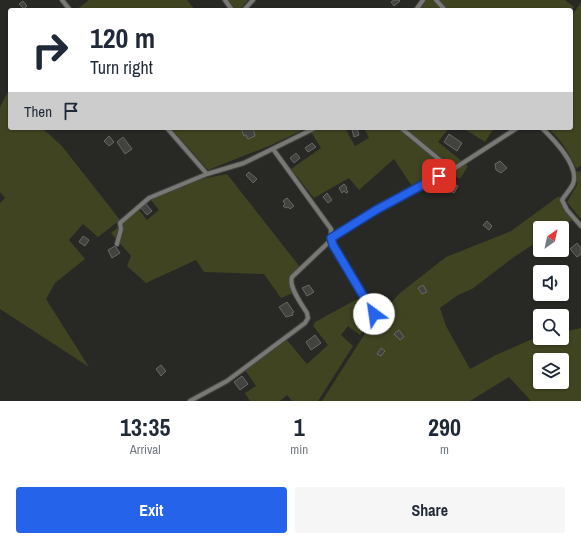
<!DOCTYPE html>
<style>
:root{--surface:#fff;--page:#f6f6f7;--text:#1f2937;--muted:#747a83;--accent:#2563eb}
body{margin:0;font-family:"Archivo Narrow",sans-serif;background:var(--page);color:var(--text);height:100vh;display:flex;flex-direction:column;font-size:15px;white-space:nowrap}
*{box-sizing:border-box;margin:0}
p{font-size:13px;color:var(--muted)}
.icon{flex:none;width:22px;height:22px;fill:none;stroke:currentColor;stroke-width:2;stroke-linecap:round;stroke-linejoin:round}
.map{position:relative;height:401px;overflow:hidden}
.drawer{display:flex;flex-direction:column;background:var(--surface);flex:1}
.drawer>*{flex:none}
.hud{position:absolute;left:8px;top:8px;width:565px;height:122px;border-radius:4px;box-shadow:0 1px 3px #0004;background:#fff;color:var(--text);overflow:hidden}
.needle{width:26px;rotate:33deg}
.fabs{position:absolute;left:533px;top:221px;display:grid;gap:8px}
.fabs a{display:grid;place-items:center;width:36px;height:36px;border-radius:4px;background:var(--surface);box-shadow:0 1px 3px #0004;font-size:20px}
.pin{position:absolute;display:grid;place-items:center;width:34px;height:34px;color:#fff;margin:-17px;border-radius:8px;box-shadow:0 2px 6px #0006}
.me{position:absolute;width:44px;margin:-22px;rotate:329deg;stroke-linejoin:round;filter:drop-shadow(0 0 3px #0008)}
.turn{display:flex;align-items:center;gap:14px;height:84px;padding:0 16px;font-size:18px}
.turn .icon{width:52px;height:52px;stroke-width:2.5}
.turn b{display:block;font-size:28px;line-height:34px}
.then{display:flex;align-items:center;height:38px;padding:0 16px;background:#0003;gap:8px;font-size:15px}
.eta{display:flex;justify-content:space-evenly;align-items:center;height:68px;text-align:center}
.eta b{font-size:24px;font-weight:800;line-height:28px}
.action{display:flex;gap:8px;margin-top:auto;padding:8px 16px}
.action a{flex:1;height:46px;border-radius:4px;background:var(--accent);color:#fff;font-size:16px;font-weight:800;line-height:46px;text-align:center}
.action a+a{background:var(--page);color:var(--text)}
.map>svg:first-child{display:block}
</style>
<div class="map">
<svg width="581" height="401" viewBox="0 0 581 401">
<rect width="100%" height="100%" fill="#282825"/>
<path fill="#414421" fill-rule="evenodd" d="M89 0H187L195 10H76Z
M228 0H248L239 10H235Z
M426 0H565L574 7 571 11 420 10Z
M581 2V166L576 168C569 152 561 140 548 128H571V17Z
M10 88V128H42L62 146 120 220 98 237 83 224 69 240 85 259 55 283 46 299 89 367 0 309V203L5 198 0 192V107Z
M171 128H307L269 146 208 170Z
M318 128H345L355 146 369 138 364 128H449L438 142 468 166 460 179 446 171 413 188 394 159 359 190 349 178 314 198 291 169 321 148 311 132Z
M463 128H494L485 142Z
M581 171V219L567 202 577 185 576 172Z
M227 174 300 267 288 280 293 293 281 298 264 274 204 272 196 260 146 283 127 266 131 256 111 233 139 210 147 220 159 210 151 200 201 179Z
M559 196 563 207 573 220 558 228H540V240L514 257 472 289 458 295 440 308 446 326 470 369 496 355 530 340 540 337 562 338V332L581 328V401H531L509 377 470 401H322L364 335 375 320 400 293 446 257 511 231ZM540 360H562V382H540Z
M361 297 371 319 360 335 348 326 341 335 353 346 318 401H292L287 395 280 401H250L245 393 256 386 245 370 287 340 307 364 328 345 313 326 315 322Z"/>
<path fill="#42433f" stroke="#686865" d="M394 0H399L400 1 394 6 391 2Z
M23 1 27 6 24 9 19 4Z
M241 128H253L255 136 248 139 246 135 244 136Z
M357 128 359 135 354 137 352 130Z
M449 134 462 143 457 151 444 142Z
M109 136 114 142 109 146 104 141Z
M123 137 132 149 125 154 117 142Z
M312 143 316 147 308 152 305 148Z
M296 153 300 158 294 163 290 158Z
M500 161 507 168 501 173 496 170 495 164Z
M249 172 257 179 253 183 246 175Z
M450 182 458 186 454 193 446 189Z
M344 184 347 188 346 189 348 192 346 193 344 191 342 193 339 188Z
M327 193 332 200 328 203 323 197Z
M287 198 294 206 290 209 288 207 286 208 283 206 285 204 283 201Z
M146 204 152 211 147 215 141 208Z
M487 221 492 226 489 230 483 225Z
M83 236 89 240 85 246 79 242Z
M577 243 581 248V254L577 257 570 249Z
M115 246 120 253 112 258 108 250Z
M309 285 314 292 307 296 302 288Z
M423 285 427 292 422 294 418 288Z
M387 298 390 303 385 305 383 300Z
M287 302 294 312 292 313 293 315 286 317 279 307Z
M399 330 404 337 400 340 394 334Z
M315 335 321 343 311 350 306 342Z
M381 348 385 351 381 356 377 354Z
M161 365 166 371 161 376 156 369Z
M242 376 248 384 240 390 234 382Z"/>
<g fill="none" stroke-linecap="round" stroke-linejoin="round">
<defs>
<path id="street" d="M62 0 70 10
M225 0 232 10
M436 0 445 10
M244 10 253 0
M416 10 423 0
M167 128 207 174
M401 128 452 170
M542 128C554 140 580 166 573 184 570 190 565 195 562 200L567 210 581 226
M331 238 376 210 452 170 517 128
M331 240 333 245 374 314
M117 244 121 229 120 223 149 198 207 174 244 163 315 128
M190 401 227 381 305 323 308 318 307 313C302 305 288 286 292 277L331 240V229L273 149"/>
</defs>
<use href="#street" stroke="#464643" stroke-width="6"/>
<use href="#street" stroke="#787975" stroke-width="4"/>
</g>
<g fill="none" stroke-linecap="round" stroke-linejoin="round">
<defs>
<path id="route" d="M374 314 333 245 331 238 376 210 439 176"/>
</defs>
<use href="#route" stroke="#184099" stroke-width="10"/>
<use href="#route" stroke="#2563eb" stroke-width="7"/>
</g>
</svg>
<div class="fabs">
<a><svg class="needle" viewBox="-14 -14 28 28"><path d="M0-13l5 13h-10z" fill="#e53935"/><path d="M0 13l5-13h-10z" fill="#747a83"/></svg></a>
<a><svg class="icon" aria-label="sound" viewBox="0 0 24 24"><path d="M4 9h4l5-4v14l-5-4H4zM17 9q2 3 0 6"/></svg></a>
<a><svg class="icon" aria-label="search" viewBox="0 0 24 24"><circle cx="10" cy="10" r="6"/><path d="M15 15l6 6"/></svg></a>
<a><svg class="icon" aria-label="layers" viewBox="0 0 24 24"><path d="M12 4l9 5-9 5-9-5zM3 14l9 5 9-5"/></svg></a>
</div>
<div class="pin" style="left:439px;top:176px;background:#d93025"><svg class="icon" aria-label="arrive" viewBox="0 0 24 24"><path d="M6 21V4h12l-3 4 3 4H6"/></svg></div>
<svg class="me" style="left:374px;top:314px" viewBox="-20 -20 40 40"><circle r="19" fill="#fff"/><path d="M0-13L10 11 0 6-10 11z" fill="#2563eb"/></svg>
<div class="hud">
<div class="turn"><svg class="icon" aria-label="right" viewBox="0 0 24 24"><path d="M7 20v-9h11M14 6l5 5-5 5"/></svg><div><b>120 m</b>Turn right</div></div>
<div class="then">Then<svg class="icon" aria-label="arrive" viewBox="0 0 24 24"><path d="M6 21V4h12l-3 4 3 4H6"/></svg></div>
</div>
</div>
<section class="drawer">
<div class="eta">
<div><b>13:35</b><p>Arrival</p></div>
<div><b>1</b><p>min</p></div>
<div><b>290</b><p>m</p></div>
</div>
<div class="action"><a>Exit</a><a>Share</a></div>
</section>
